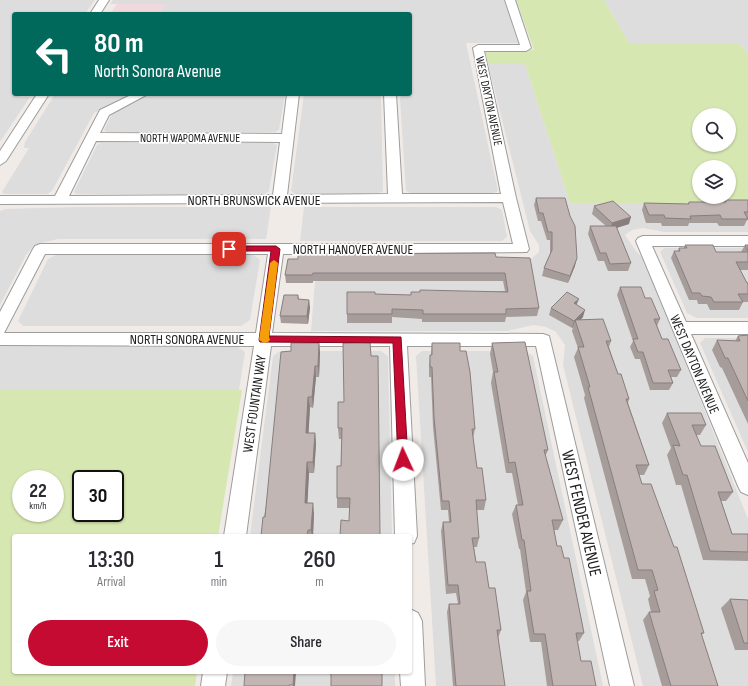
<!DOCTYPE html>
<style>
:root{--surface:#fff;--page:#f7f7f7;--text:#2b2b33;--muted:#7c7c81;--accent:#c50b32}
body{margin:0;font-family:"Sofia Sans Condensed",sans-serif;background:var(--page);color:var(--text);height:100vh;display:flex;flex-direction:column;font-size:15px;white-space:nowrap}
*{box-sizing:border-box;margin:0}
p{font-size:13px;color:var(--muted)}
.icon{flex:none;width:22px;height:22px;fill:none;stroke:currentColor;stroke-width:2;stroke-linecap:round;stroke-linejoin:round}
.map{position:relative;flex:1;overflow:hidden}
.sheet{position:absolute;left:12px;top:534px;width:400px;height:140px;display:flex;flex-direction:column;background:var(--surface);border-radius:4px;box-shadow:0 1px 3px #0004}
.sheet>*{flex:none}
.guide{position:absolute;left:12px;top:12px;width:400px;height:84px;border-radius:4px;box-shadow:0 1px 3px #0004;background:#00695c;color:#fff;overflow:hidden}
.buttons{position:absolute;left:692px;top:108px;display:grid;gap:8px}
.buttons a{display:grid;place-items:center;width:44px;height:44px;border-radius:50%;background:var(--surface);box-shadow:0 1px 3px #0004;font-size:20px}
.speed{position:absolute;left:12px;top:470px;display:flex;gap:8px;font-size:20px;font-weight:700;text-align:center}
.speed>*{display:grid;place-content:center;width:52px;height:52px;border-radius:50%;background:var(--surface);box-shadow:0 1px 3px #0004;line-height:1}
.speed small{font-size:10px;font-weight:400}
.speed .limit{border:2px solid #111;border-radius:6px;background:#fff;color:#111}
.pin{position:absolute;display:grid;place-items:center;width:34px;height:34px;color:#fff;margin:-17px;border-radius:8px;box-shadow:0 2px 6px #0006}
.me{position:absolute;width:44px;margin:-22px;rotate:358deg;stroke-linejoin:round;filter:drop-shadow(0 0 3px #0008)}
.turn{display:flex;align-items:center;gap:14px;height:84px;padding:0 16px;font-size:18px}
.turn .icon{width:52px;height:52px;stroke-width:2.5}
.turn b{display:block;font-size:28px;line-height:34px}
.eta{display:flex;justify-content:space-evenly;align-items:center;height:68px;text-align:center}
.eta b{font-size:24px;font-weight:600;line-height:28px}
.cta{display:flex;gap:8px;margin-top:auto;padding:8px 16px}
.cta a{flex:1;height:46px;border-radius:24px;background:var(--accent);color:#fff;font-size:16px;font-weight:600;line-height:46px;text-align:center}
.cta a+a{background:var(--page);color:var(--text)}
.map>svg:first-child{display:block}
</style>
<div class="map">
<svg width="748" height="686" viewBox="0 0 748 686">
<rect width="100%" height="100%" fill="#f0ebe7"/>
<path fill="#dedddd" d="M0 0H95L85 14H14V94H20L19 97H30L0 142Z
M113 0H504L518 43H466L498 191 494 193H410L406 191 400 98 403 94H410V14H160L165 4H110Z
M604 0H748V54L739 43H629Z
M488 64H525L570 203H748V232H664L643 228 632 230 625 235 636 251 644 259 748 519V686H643L563 365 565 345 556 332 546 327 533 325 507 331H311L317 257 530 260 539 252V245L530 231Z
M55 94H132L94 113 52 191 47 194H5L2 192 29 148H24L25 142Z
M150 94H285L279 130 275 132H107L104 130 111 116 117 111Z
M304 94 380 95 381 99 383 191 380 193 295 194 291 191Z
M101 143H273L277 145 269 191 265 194H77L74 192 97 145Z
M78 207H271L266 239H58L41 243 32 248 26 255 0 305V211L5 209Z
M304 207H496L502 210 507 237 502 241H300Z
M664 248H748V318H696L687 313 660 252Z
M56 255H254L260 260 250 320 241 326H23L18 321 48 259Z
M705 338H748V452L700 343Z
M0 346H237L245 352 239 390H0Z
M280 351H381L388 356 392 536H250L273 356Z
M422 351H525L533 356 603 686H436L416 356Z
M233 672H395V686H231Z"/>
<path fill="#f0d8dc" d="M117 4H165L160 14H110Z"/>
<path fill="#d7e7b1" fill-rule="evenodd" d="M516 0H604L629 43H739L748 54V203H570L525 64H488L485 51 534 50ZM699 115H729V145H699ZM699 167H729V197H699Z
M0 390H242L218 536H14V672H197L195 686H0ZM21 479H55V513H21ZM81 479H115V513H81Z"/>
<g fill="none" stroke-linecap="round" stroke-linejoin="round">
<defs>
<path id="minor" d="M99 0H109L100 14H90Z
M505 0H515L531 48 526 51H484L516 198 529 249 527 252 283 254 272 333 543 334 549 336 634 686H610L536 346H407L417 536 414 543 410 544V536H395L390 346H271L246 536H224L254 346 0 345V312L33 249 35 246 40 244H513L503 202 0 204V196H55L100 110 133 94H148L109 115 100 133 282 134 287 94H299L287 195 388 194 384 94H396L402 194H501L473 48 478 45H520ZM96 141 280 142 273 195 69 196ZM45 254H268L256 333H4Z
M37 94H49L6 161 0 165V151Z
M643 236H748V246H652L686 322H748V334H691L748 463V495L741 492 738 486 636 241 638 238Z
M410 609 418 613 422 621 425 686H401L400 672H410Z
M203 672H227L225 686H201Z"/>
</defs>
<use href="#minor" stroke="#9d9d9d" stroke-width="2"/>
<use href="#minor" fill="#fff" fill-rule="evenodd"/>
</g>
<path fill="#a69d9b" d="M536 198 575 266 568 283 542 276 544 268 550 254V240H547L541 221H538L534 205Z
M725 200H748V220H747L744 226H719L717 223H689L688 226H662L661 223H646L642 210 644 203 688 204 689 202H724Z
M594 206 629 224 616 228 631 263 628 271H608L604 261H598L588 234 590 226H606L592 214Z
M685 245 716 252H741L745 245H748V270H740L747 283H748V302H742H743L739 310H710L707 304H698L697 300H689L671 258 674 251H678L679 248H684Z
M496 257 539 308 537 316 506 317 505 322H422V319L392 317V323H347V314L375 294 411 295 505 291 503 281H313V283H286L285 275Z
M620 287 645 298 660 319 657 326 662 339 681 370 677 377H671L673 383 669 390H650L640 359H635L630 347 633 341 617 295Z
M298 295 299 299 310 307 308 324 281 323 280 316Z
M577 305 583 317 580 320 611 341 609 347 618 374 629 399 628 403 649 465 644 475H639L642 484 704 633 701 635 718 686H662L643 620 649 612H651L648 599 650 596 645 579H632L584 398 585 395 574 357 578 348 572 331 573 327 572 328 549 315 551 308Z
M748 335V424L722 368 720 367 712 350 717 340 735 341 738 336Z
M370 342 349 521 350 508H337V498L341 466 342 439H339L338 428 344 402Z
M319 343 320 353 319 377H316L313 408 310 407 308 433H315L316 444 314 473H309L307 503 314 513 313 536H261L291 351Z
M432 343 460 351 475 429 473 438 477 468 486 500 484 510H476L479 538 477 547H474L476 562 489 588 501 630 498 638 505 686H453L447 612 449 604H458L456 593 446 594 441 531 443 522H449L448 510H441L433 427 431 377H429V366L430 355H431Z
M492 343 548 450 545 457 563 520 558 530H554L557 546 564 558 584 633 579 641H577L581 661 596 686H547L541 642H530L523 600 526 592 520 549H519L512 514 516 505H518L512 473H506L491 383 493 372 490 354Z
M667 413 706 425 700 435H696L701 446 733 492 726 501H721L732 534H748V561L703 560 681 485H676L667 455 671 448 662 423Z
M730 599 748 600V650H735L721 608Z"/>
<path fill="#877f7e" d="M631 217 629 224 610 230 612 223Z
M577 258 575 266 568 283 570 276Z
M579 299 576 306 574 303Z
M309 300 310 307 308 324 307 316Z
M585 310 583 317 577 324 575 320 573 327 572 328 574 321Z
M319 343 320 353 319 377 318 366Z
M315 366 316 377 313 408 312 397Z
M308 397 310 407 308 444 306 433Z
M315 433 316 444 314 473 313 462Z
M307 462 309 473 307 513 305 503Z
M313 503 314 513 313 536H312L311 530Z
M294 672H296L295 686H293V685Z"/>
<path fill="#c1b6b4" stroke="#877f7e" d="M536 198H565L570 216 575 226 577 258 570 276 544 268 552 250V232H548L543 213H539Z
M725 200H748V212H744L748 219H722L720 215 690 216 691 219 665 218 664 215H649L644 203 689 204V202H726Z
M613 201 631 217 612 223 594 206Z
M590 226H616L631 263 610 264 606 253H600Z
M685 245H713L716 252H748V262H736L747 283H748V294H738L743 302H714L711 297 702 296 700 293H692L674 251H680L679 248H687Z
M745 245H748V251Z
M495 253 496 257 530 258 539 308 506 309V314H423V310L392 309V314H347V292H375V294L411 295V292H420V290L508 292 505 273H313L312 275H285L288 259H298V254Z
M620 287H641L645 298H651L660 319H654L662 339H668L681 370H668L673 383H653L643 352H638L633 339H638Z
M567 292 579 299 574 303 585 310 574 321 551 308Z
M284 295H298V299L309 300 307 316H280Z
M603 319 611 341H606L618 374H621L629 399H626L649 465H636L642 484H651L674 547H677L704 633H701L718 686H671L649 612H660L654 591 658 590 652 570H638L588 387H590L578 347H584L575 320Z
M748 335V401L728 358H725L717 340 740 341 738 336Z
M370 342 371 356H378L380 536H340L341 520 349 521 350 498H337V466H341L342 428H338V402H344L343 343Z
M525 342 548 450H544L563 520H552L557 546H561L564 558H569L584 633H576L581 661H591L596 686H553L545 634H534L527 591H531L524 540H522L516 505H523L515 462 509 463 494 372H498L492 343Z
M291 343H319L318 366H315L312 397H308L306 433H315L313 462H307L305 503H313L311 530H308L307 536H261L263 517H265L281 352 291 351Z
M432 343H460V351H466L470 372 475 429H472L477 468H482L486 500H476L479 538H472L476 562H485L489 588H495L501 630H497L505 686H456L449 604H460L458 585H448L443 522H451L449 501H442L434 417 432 367H430V355H432Z
M667 413H701L706 425H692L701 446H715L733 492H718L732 534H748V552L710 551 687 475H683L673 445 680 446Z
M730 599 748 600V643H744Z
M245 672H294L293 685H289V686H244Z
M331 672H382V686H331Z"/>
<path fill="#c50b32" stroke="#800720" d="M229 246H276L280 249 269 336 401 337 408 460 407 464H399L398 460 393 343 260 342 259 340 271 251H226L225 249Z"/>
<path fill="#f59e0b" d="M274 260 278 263 269 337 270 340 268 342 264 343 259 340 270 263Z"/>
<g text-anchor="middle" stroke-width="3.5" stroke-linejoin="round" paint-order="stroke">
<g font-size="12" fill="#202020" stroke="#fff">
<text transform="translate(489 101) rotate(78)" y="4">WEST DAYTON AVENUE</text>
<text x="190" y="142">NORTH WAPOMA AVENUE</text>
</g>
<g font-size="14" fill="#202020" stroke="#fff">
<text x="254" y="205">NORTH BRUNSWICK AVENUE</text>
<text x="353" y="254">NORTH HANOVER AVENUE</text>
<text x="187" y="344">NORTH SONORA AVENUE</text>
<text transform="translate(695 364) rotate(67)" y="5">WEST DAYTON AVENUE</text>
<text transform="translate(254 404) rotate(-82)" y="5">WEST FOUNTAIN WAY</text>
</g>
<g font-size="17" fill="#202020" stroke="#fff">
<text transform="translate(582 513) rotate(77)" y="6">WEST FENDER AVENUE</text>
</g>
</g>
</svg>
<div class="buttons">
<a><svg class="icon" aria-label="search" viewBox="0 0 24 24"><circle cx="10" cy="10" r="6"/><path d="M15 15l6 6"/></svg></a>
<a><svg class="icon" aria-label="layers" viewBox="0 0 24 24"><path d="M12 4l9 5-9 5-9-5zM3 14l9 5 9-5"/></svg></a>
</div>
<div class="speed"><div>22<small>km/h</small></div><div class="limit">30</div></div>
<div class="pin" style="left:229px;top:249px;background:#d93025"><svg class="icon" aria-label="arrive" viewBox="0 0 24 24"><path d="M6 21V4h12l-3 4 3 4H6"/></svg></div>
<svg class="me" style="left:403px;top:460px" viewBox="-20 -20 40 40"><circle r="19" fill="#fff"/><path d="M0-13L10 11 0 6-10 11z" fill="#c50b32"/></svg>
<div class="guide">
<div class="turn"><svg class="icon" aria-label="left" viewBox="0 0 24 24"><path d="M17 20v-9H6M10 6l-5 5 5 5"/></svg><div><b>80 m</b>North Sonora Avenue</div></div>
</div>
<section class="sheet">
<div class="eta">
<div><b>13:30</b><p>Arrival</p></div>
<div><b>1</b><p>min</p></div>
<div><b>260</b><p>m</p></div>
</div>
<div class="cta"><a>Exit</a><a>Share</a></div>
</section>
</div>
